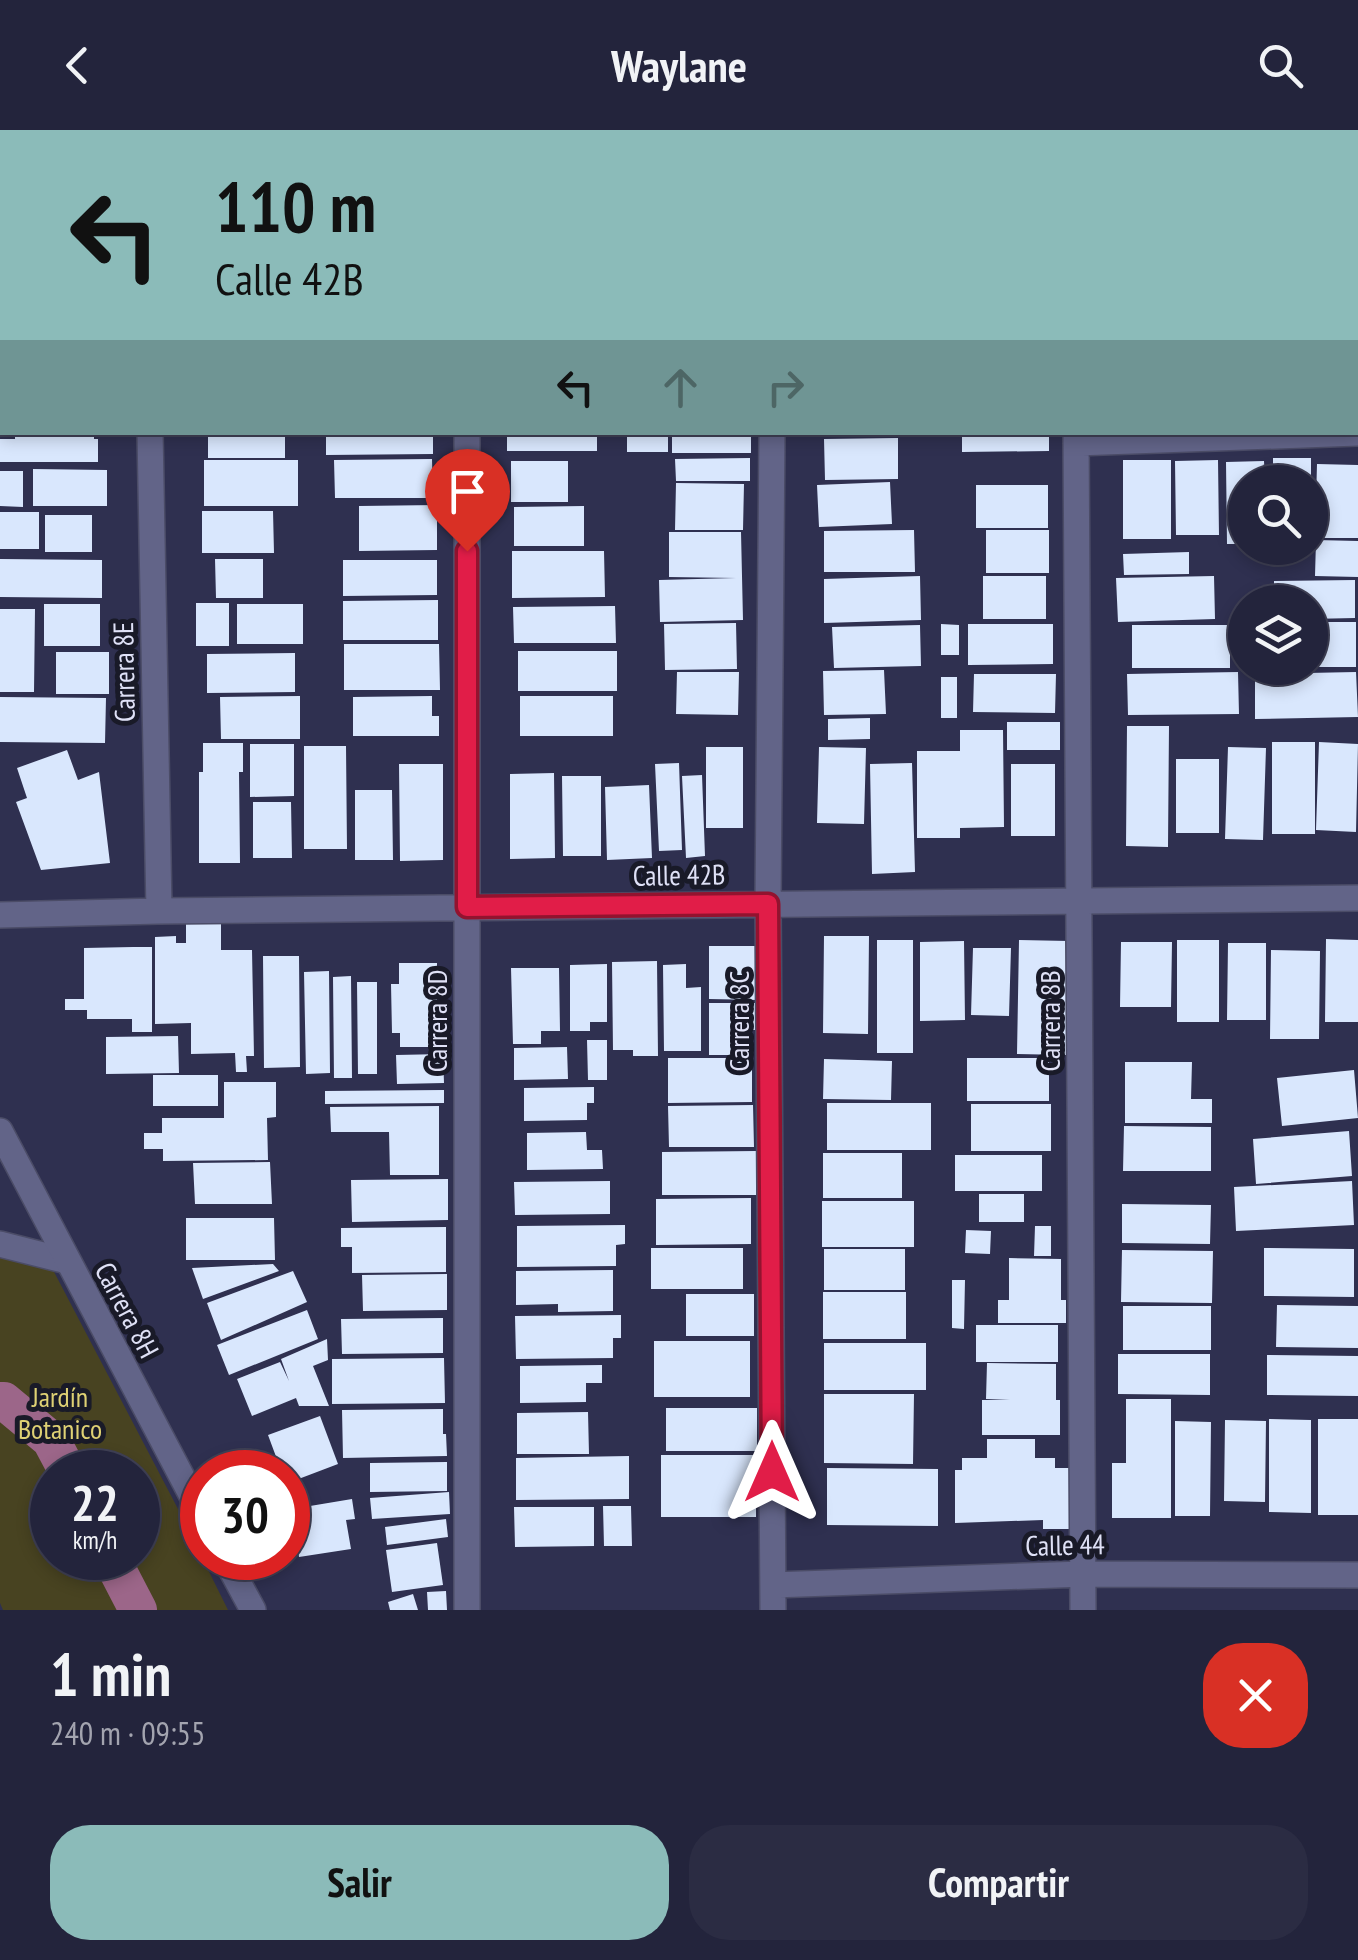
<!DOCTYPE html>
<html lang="es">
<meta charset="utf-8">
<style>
:root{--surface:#23243c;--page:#2b2c43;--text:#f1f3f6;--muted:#a3a4af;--line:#404156;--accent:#8bbbb9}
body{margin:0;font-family:"PT Sans Narrow",sans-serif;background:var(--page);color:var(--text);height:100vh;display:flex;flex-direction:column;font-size:38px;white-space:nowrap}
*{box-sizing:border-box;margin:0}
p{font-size:32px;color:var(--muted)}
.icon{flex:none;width:55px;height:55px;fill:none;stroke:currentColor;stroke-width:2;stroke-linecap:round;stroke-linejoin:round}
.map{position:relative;height:1480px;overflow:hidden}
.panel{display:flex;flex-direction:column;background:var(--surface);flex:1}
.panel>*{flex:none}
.hud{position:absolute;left:0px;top:0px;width:1360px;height:305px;box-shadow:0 5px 15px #0003,0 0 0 2px var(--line);background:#8bbbb9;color:#111;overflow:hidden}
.controls{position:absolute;left:1228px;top:335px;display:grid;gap:20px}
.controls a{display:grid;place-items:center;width:100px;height:100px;border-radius:50%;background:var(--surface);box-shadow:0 5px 15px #0003,0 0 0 2px var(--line);font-size:50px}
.speed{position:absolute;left:30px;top:1320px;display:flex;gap:20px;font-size:50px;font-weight:700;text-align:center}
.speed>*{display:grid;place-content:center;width:130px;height:130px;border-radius:50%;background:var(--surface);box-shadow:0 5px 15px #0003,0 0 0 2px var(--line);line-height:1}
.speed small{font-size:25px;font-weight:400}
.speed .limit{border:15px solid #d22;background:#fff;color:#111}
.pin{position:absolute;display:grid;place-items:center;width:85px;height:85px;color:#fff;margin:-102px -42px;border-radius:50% 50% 50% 0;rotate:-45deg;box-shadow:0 0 10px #0007}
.pin .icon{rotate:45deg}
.me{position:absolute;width:110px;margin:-55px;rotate:0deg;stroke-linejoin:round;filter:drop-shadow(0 0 8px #0008)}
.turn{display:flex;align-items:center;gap:35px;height:210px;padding:0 50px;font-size:45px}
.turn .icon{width:130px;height:130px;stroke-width:2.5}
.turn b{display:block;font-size:70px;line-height:85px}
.lanes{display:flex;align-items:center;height:95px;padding:0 50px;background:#0003;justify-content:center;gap:50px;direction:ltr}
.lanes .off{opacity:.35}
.round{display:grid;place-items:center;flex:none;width:105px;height:105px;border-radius:40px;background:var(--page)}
.summary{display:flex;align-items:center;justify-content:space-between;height:170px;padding:0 50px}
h1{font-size:60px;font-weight:600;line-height:75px}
.action{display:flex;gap:20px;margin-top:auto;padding:20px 50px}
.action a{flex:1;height:115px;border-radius:40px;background:var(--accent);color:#111;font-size:40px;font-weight:600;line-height:115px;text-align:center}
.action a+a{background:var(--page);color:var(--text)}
header{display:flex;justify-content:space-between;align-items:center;height:130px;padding:0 50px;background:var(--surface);font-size:45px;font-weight:600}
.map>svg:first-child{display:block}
</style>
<header><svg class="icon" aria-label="back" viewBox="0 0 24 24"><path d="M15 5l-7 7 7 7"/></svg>Waylane<svg class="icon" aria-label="search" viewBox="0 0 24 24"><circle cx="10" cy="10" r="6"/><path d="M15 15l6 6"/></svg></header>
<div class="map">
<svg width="1358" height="1480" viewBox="0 0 1358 1480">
<rect width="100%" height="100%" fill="#2f3050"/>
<path fill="#484321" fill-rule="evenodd" d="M0 1127 52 1138 177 1377 228 1480H3L0 1473ZM52 1342H138V1428H52Z"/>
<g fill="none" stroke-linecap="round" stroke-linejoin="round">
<path stroke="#9c6689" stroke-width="38" d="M0 1271H4L51 1310 68 1342
M111 1428 138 1480"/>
</g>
<path fill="#d9e7fd" d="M15 302H94V309H98V332H0V309H15Z
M208 302H285V328H208Z
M326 302H433V324L326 325Z
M507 302H597V321H507Z
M627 302H668V322H627Z
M672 302H751V323H672Z
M962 302H1049V321L962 322Z
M898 308V349L825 350 824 309Z
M750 328V351H676L675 329Z
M1273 328H1311V352H1273Z
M432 329 433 368H335L334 330Z
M204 330H298V376H204Z
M1123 330H1171V409H1123Z
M1218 330 1219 405H1176L1175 331Z
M511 331H568V372H511Z
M1264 331 1265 352H1245V414H1227L1226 332Z
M1317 334 1358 335V408H1315Z
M33 339 107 340V376H33Z
M0 341H23V377L0 376Z
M890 352 892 394 819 397 817 355Z
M676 353 744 354 743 400H675Z
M976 355H1048V398H976Z
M437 375V420L359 421V376Z
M584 376V416H514V377Z
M202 381H273L274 423H202Z
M0 382H39V419H0Z
M45 385H92V422H45Z
M914 400 915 442H824V401Z
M986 400H1049V443H986Z
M669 402H741L743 490 660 492 659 450 736 448 669 447Z
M1316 410 1358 411V447L1315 446Z
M512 421H604L605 467 512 468Z
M1189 422V444L1124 445 1123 424Z
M0 429 102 430V468L0 467Z
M215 429H263V468H216Z
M343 430H437V465L343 466Z
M920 446 921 490 824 493V449Z
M983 446H1046V489H983Z
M1214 446 1215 489 1118 492 1116 448Z
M1355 450V488L1310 489V472H1274V451Z
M438 470V510H343V471Z
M196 473H229V516H196Z
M44 474H100V516H44Z
M237 474H303V514H237Z
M615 476 616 513H514L513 477Z
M0 479H35L34 562H0Z
M1310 492H1356V537H1310Z
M736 493 737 539 665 540 664 494Z
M941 494 959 495V525H941Z
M968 494H1053V534L968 535Z
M920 495 921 536 834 538 832 497Z
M1132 495H1230V538H1132Z
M344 514H439L440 560H344Z
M518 521H617V561H518Z
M56 522H109V564H56Z
M295 523V562L207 563V524Z
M884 540 886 584 824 585 823 541Z
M677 542H739L738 585 676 584Z
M1238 542 1239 584 1128 585 1127 544Z
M1356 542 1358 587 1255 589V544Z
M974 544H1056L1055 583 973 582Z
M941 547H957V588H941Z
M300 566V609H221L220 567Z
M432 566V586H439V606H353V567Z
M520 566H613V606H520Z
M0 567 106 568 105 613 0 612Z
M870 588V609L828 610V589Z
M1007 592H1060V620H1007Z
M1127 596H1169L1168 717 1126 716Z
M960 600H1003L1004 697 960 698V708H917V621H960Z
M1272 612H1315V704H1272Z
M1319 612 1358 614 1356 702 1316 700Z
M203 613H243V642H239L240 733H199V642H203Z
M250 614H294V666L250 667Z
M304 616H346L347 719H304Z
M706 617H743V698H706Z
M819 617 866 618 864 694 817 693Z
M1228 617 1266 618 1263 710 1225 709Z
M67 620 78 650 99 642 110 733 41 740 16 672 27 668 17 638Z
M1176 629H1219V703H1176Z
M679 633 682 720 659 721 655 634Z
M912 633 915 742 872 744 870 634Z
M399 634H443V730L400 731Z
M1011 634H1055V706H1011Z
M554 643 555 728 510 729V644Z
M702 645 705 726 686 728 682 646Z
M562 646H601V726H563Z
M649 655 652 728 607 730 605 657Z
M355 660H392L393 730H355Z
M253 672H291L292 728H253Z
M221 787V820H252L254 926H246L247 942H236L235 923 191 924V893L155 894V807L176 806V813H186V788Z
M824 806H869L868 904 823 903Z
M1326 809 1358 810V892H1325Z
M877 810H913V923H877Z
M1019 810 1069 811 1067 925 1017 924Z
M1177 810H1219V892H1177Z
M964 811 965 890 920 891V812Z
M1121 812H1172L1171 877H1120Z
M1228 813H1266V890H1227Z
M709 816H759L758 870 709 869Z
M133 817H152V902H132V889H87V880H65V869H84V818Z
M973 818H1011L1009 886 971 885Z
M1271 820 1320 821 1319 909H1270Z
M263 826H299L300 937 264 938Z
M657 831 658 926H633V920H613L612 832Z
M399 833H437V917H400V903H392L391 854H399Z
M607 834V892H590V901H570V835Z
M686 834V858L701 857V921H664L663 835Z
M511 838H559L560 901H541V914H513Z
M329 841 330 943 306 944 304 842Z
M351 846 352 948H334L333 847Z
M357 852H377V944H358Z
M709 873H760V900H742V925H709Z
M178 906 179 943 106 944V907Z
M587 910H607V950H588Z
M567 917 568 949 514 950V918Z
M443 924 444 953 397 954 396 925Z
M668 928H752V972L668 973Z
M967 928H1049V971H967Z
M824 929 892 931 891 970 823 969Z
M1125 932H1192L1191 969H1212V993H1125Z
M1354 940 1358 988 1282 996 1277 948Z
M153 945H218V976H153Z
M224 952H276V987L267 988 268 1030 163 1031V1019H144V1003H162V988H224Z
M594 957V973H587V990L524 991V958Z
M444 960V973L325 974V961Z
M827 973H931V1020H827Z
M971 974H1051V1021H971Z
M753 975 754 1017H669L668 976Z
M439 976V1045H390L389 1002H331L330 977Z
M1124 996 1211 997V1041H1123Z
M1349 1001 1352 1046 1256 1054 1253 1009Z
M586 1002 587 1020H602L603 1039 527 1040V1003Z
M756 1021V1065H662V1022Z
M823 1023H902V1068H823Z
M955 1025H1042V1061H955Z
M270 1032 272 1074H195L193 1033Z
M448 1049V1090L352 1092 351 1050Z
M610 1051V1084L515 1085 514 1052Z
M1352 1051 1354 1095 1236 1101 1234 1057Z
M979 1064H1024V1092H979Z
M751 1068V1114L656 1115V1069Z
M822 1071H914V1117H822Z
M1122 1074 1211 1075 1210 1114 1122 1113Z
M186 1088H274L275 1130H186Z
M625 1095V1114L616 1115V1136L517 1137V1096Z
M1035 1096H1051V1126H1034Z
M446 1097V1142L352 1143V1117H341V1098Z
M966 1100 991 1101 990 1124 965 1123Z
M651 1118H743V1159H651Z
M1264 1118 1354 1119V1167L1264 1166Z
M824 1119H905V1160H824Z
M1122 1120 1213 1121 1212 1173 1121 1172Z
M1009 1128 1061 1129V1170H1066V1193H998V1170H1009Z
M273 1134 279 1141 203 1169 192 1138Z
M613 1140V1181L558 1182V1174L516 1175V1141Z
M293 1141 307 1172 221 1210 207 1173Z
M447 1144V1180L363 1181 362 1145Z
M952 1150H965L964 1199 952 1198Z
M823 1162H906V1209H823Z
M686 1164H754V1206H686Z
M1277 1175 1358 1176V1218L1276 1217Z
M1123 1176H1211V1220H1123Z
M307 1180 318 1209 229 1245 217 1215Z
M621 1185V1208H613V1228L516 1229 515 1186Z
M443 1188V1223L342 1224 341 1189Z
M976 1195H1058V1232H976Z
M327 1209 328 1230 313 1236 329 1276H299L296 1268 252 1286 237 1249 280 1232 289 1251 281 1229Z
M654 1211H750V1267H654Z
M824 1213H926V1260H824Z
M1118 1224H1210V1265L1118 1264Z
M1267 1225 1358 1226V1266L1267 1265Z
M444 1228 445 1273 332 1274V1229Z
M987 1233 1056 1234V1270H1060V1305H982V1270H1010L986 1269Z
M602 1235V1253H586V1272L520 1273V1236Z
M824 1264H914L913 1334 824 1333Z
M1126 1269H1171V1388H1112V1333H1126Z
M666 1278H757V1321H666Z
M443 1279V1304H446L447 1326 343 1328 342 1280Z
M588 1282 589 1324H517V1283Z
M320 1286 338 1334 288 1353V1342H272L269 1334 278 1332 268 1305Z
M1269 1289 1311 1290V1383L1269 1382Z
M1318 1289H1358V1385H1318Z
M1225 1290 1266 1291 1265 1372 1224 1371Z
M1175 1291 1211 1292 1210 1386H1175Z
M987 1309H1035V1328H1055V1338H1072V1399H1043V1390L955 1393V1340H962V1328H987Z
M661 1325H756V1387H661Z
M629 1326V1369L516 1370V1328Z
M447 1332V1361L370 1362V1333Z
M827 1338 938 1339V1396L827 1395Z
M449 1362 450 1384 372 1389 370 1368Z
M352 1369 355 1389 346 1390 351 1419 299 1427 292 1379Z
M603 1376H631L632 1416H604Z
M514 1377H594V1416L515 1417Z
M446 1389 448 1407 387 1415 385 1397Z
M437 1413 443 1455 392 1462 386 1420Z
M446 1461 447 1480H428L427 1462Z
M413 1464 418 1480H390L388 1472Z"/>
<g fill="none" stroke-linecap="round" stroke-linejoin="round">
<defs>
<path id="minor" d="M145 0V2
M1074 0V2
M467 2V0
M775 2V0
M150 302 159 781
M772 302 768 774 773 1480
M1076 302 1083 1480
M1076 313 1358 303
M0 785 159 781 1358 768
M0 1114 67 1131
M773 1455 1083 1444 1358 1445
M467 1480V302"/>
<path id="tertiary" d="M0 1001 202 1385
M225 1428 253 1480"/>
</defs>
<use href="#minor" stroke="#4b4c67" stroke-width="28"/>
<use href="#tertiary" stroke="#4b4c67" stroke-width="28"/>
<use href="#minor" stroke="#626488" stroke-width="25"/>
<use href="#tertiary" stroke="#626488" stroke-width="25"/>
</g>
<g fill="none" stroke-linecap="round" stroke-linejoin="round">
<defs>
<path id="route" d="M467 421V777L768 774 772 1342"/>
</defs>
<use href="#route" stroke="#92132f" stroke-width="25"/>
<use href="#route" stroke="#e11d48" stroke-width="18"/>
</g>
<g text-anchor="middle" stroke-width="10" stroke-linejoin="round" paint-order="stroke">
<g font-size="28" fill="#dfe1f6" stroke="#191a28">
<text transform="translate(124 542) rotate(-91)" y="10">Carrera 8E</text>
<text transform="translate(679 745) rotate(-1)" y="10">Calle 42B</text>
<text transform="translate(437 891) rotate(-90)" y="10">Carrera 8D</text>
<text transform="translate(739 891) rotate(-90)" y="10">Carrera 8C</text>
<text transform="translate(1050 891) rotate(-90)" y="10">Carrera 8B</text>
<text transform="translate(127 1180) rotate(62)" y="10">Carrera 8H</text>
<text transform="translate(1065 1415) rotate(-1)" y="10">Calle 44</text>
</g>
<g font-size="28" fill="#dfd174" stroke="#191a28">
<text x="60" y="1277">Jardín<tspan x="60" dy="32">Botanico</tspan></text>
</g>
</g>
</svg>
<div class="controls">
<a><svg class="icon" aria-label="search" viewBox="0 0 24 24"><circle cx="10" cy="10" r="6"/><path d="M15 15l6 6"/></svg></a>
<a><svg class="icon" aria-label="layers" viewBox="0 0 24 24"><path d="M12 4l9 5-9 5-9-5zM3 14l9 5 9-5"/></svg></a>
</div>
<div class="speed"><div>22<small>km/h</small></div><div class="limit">30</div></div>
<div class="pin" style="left:467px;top:421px;background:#d93025"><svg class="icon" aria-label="arrive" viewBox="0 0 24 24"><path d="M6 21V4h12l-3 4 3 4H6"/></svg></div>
<svg class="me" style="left:772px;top:1342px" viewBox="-20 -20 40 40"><path d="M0-17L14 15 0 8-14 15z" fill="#e11d48" stroke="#fff" stroke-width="4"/></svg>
<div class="hud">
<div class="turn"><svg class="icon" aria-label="left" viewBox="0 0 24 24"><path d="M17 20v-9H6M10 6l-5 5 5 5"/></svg><div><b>110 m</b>Calle 42B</div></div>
<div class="lanes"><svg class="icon" aria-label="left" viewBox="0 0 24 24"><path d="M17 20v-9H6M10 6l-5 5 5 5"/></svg><svg class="icon off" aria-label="ahead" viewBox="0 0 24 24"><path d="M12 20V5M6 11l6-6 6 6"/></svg><svg class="icon off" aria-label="right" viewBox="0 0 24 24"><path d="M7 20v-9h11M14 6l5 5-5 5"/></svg></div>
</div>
</div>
<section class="panel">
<div class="summary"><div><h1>1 min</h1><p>240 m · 09:55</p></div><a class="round" style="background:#d93025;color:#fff"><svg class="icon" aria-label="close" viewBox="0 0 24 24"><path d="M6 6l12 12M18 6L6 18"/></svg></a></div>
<div class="action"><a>Salir</a><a>Compartir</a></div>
</section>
